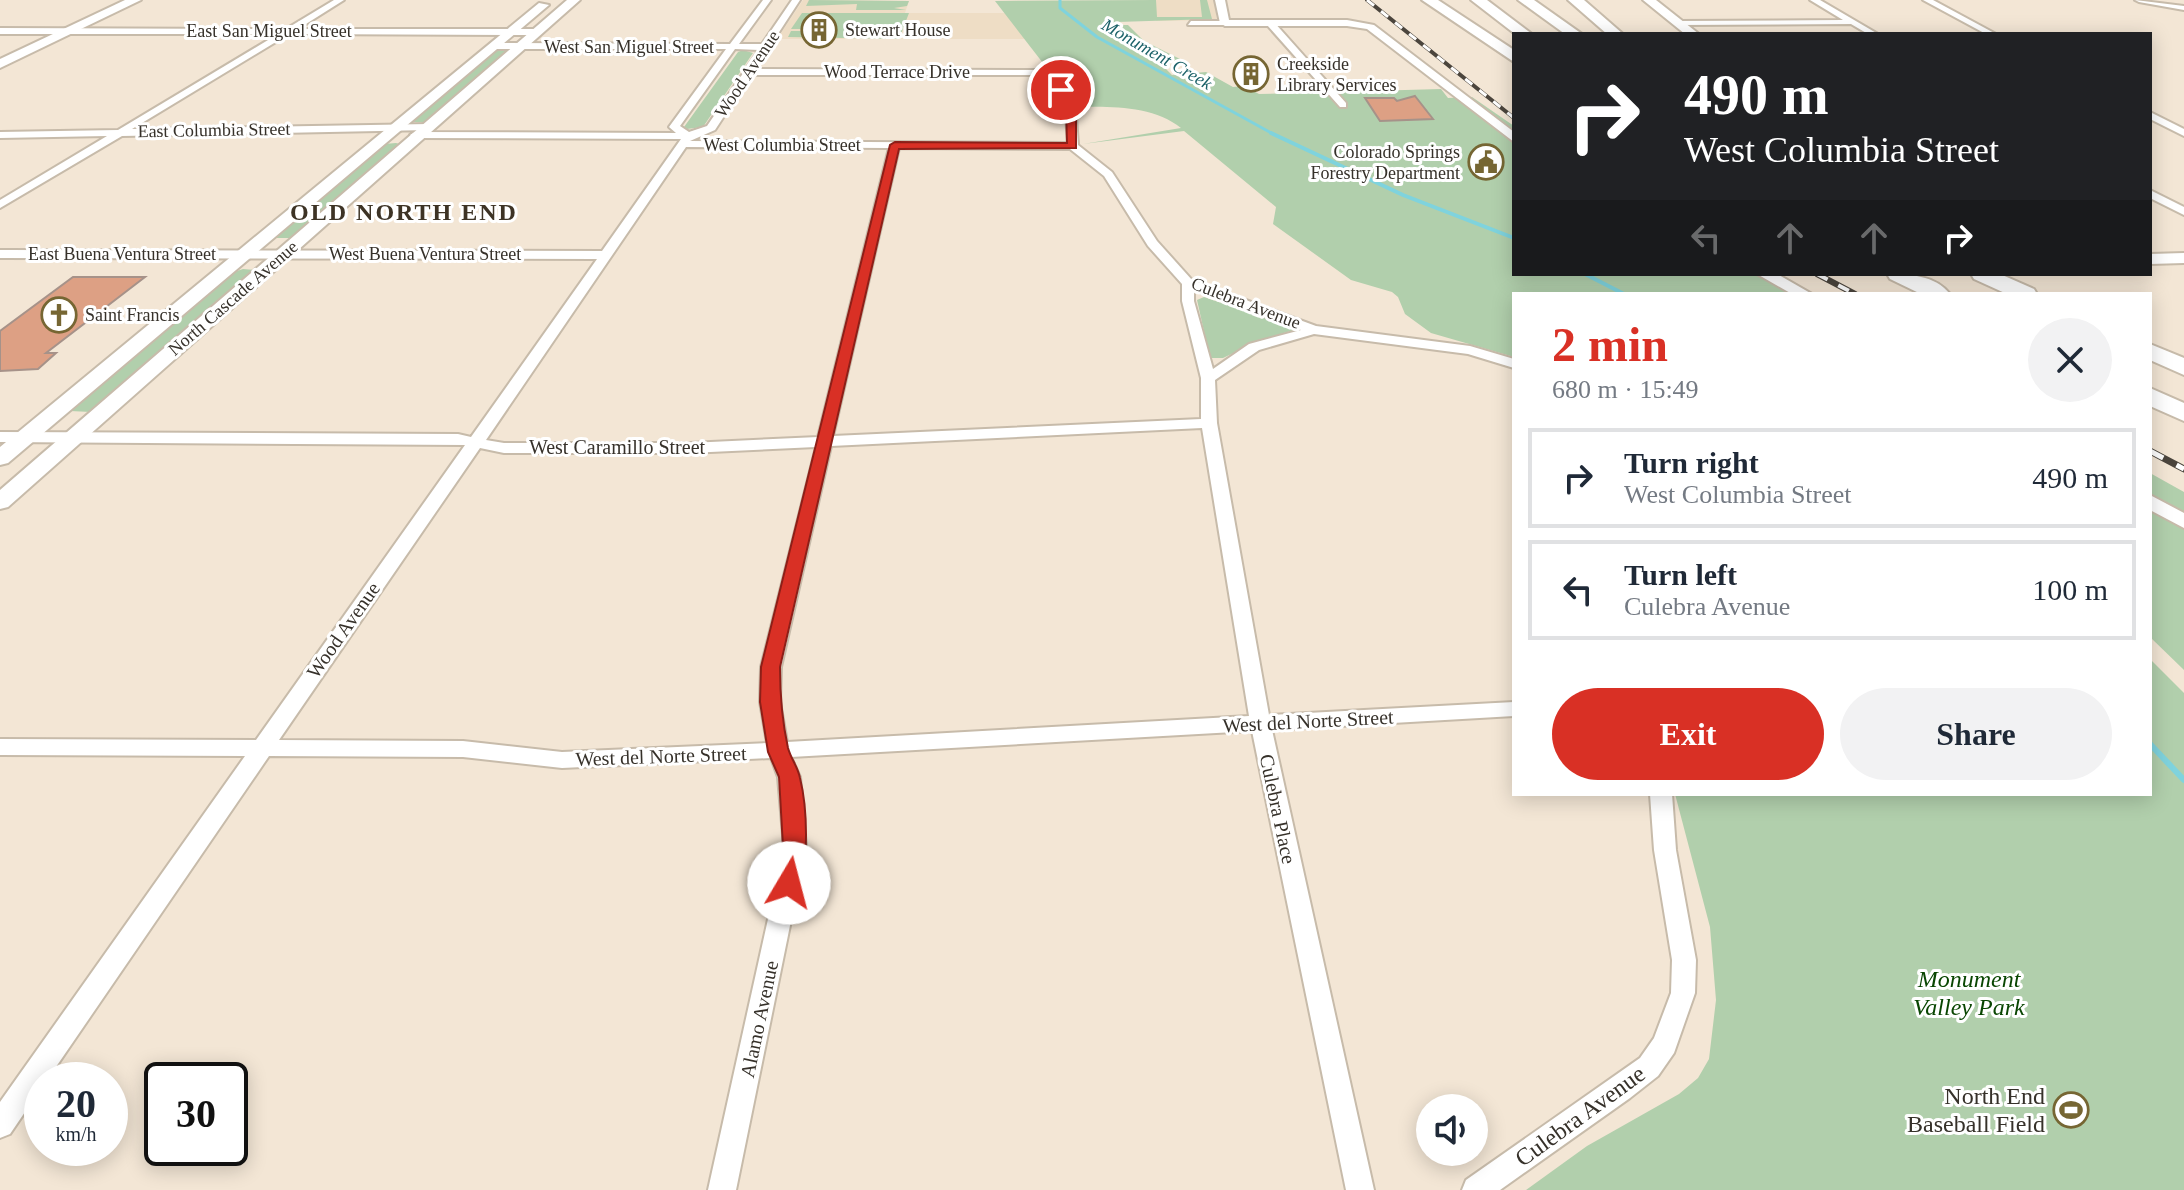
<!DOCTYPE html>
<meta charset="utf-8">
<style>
:root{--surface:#fff;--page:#f2f2f3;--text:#1f2937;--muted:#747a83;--line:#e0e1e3;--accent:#d93025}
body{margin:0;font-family:"Times New Roman",serif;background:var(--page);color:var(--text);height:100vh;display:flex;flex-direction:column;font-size:30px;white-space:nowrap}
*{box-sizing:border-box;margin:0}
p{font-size:26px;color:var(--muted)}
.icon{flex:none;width:44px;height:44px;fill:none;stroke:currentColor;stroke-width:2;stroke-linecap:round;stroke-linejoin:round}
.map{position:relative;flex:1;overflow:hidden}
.details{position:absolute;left:1512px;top:292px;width:640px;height:504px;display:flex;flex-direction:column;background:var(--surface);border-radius:0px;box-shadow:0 4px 20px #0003}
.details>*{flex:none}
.hud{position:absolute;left:1512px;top:32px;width:640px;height:244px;border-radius:0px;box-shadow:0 4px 20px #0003;background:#202124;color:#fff;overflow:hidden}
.tools{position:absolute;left:1416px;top:1094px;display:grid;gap:16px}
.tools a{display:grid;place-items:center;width:72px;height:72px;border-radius:50%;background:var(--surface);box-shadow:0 4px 20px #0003;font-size:40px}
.speed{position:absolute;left:24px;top:1062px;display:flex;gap:16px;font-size:40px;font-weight:700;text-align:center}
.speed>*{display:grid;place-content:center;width:104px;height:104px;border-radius:50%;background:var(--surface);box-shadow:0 4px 20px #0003;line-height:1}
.speed small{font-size:20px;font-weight:400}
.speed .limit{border:4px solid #111;border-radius:12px;background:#fff;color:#111}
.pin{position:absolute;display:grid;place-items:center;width:68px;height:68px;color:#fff;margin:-34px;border:4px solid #fff;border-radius:50%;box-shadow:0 2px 8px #0007}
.me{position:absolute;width:88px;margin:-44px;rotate:8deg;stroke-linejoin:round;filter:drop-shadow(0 0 6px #0008)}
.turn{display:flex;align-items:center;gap:28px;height:168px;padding:0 40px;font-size:36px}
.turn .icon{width:104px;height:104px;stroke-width:2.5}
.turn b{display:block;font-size:56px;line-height:68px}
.lanes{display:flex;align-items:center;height:76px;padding:0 40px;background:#0003;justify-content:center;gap:40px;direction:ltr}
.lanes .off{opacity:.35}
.round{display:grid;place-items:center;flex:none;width:84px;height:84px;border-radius:42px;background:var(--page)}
.headline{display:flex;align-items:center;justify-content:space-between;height:136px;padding:0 40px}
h1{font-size:48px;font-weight:600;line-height:60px;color:var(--accent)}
.button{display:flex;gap:16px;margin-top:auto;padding:16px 40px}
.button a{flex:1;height:92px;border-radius:48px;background:var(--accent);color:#fff;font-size:32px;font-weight:600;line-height:92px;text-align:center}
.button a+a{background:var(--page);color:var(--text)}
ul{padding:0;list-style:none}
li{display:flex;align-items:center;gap:24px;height:100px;margin:0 16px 12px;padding:0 24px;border:4px solid var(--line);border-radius:0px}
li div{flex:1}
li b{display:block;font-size:30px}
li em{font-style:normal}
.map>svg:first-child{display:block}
</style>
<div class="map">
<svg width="2184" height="1190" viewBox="0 0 2184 1190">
<rect width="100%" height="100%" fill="#f3e6d5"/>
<path fill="#eeddc5" d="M803 0 909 1 905 13H1005L1025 39H777Z
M1156 0H1214L1217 20 1156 21Z"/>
<path fill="#b1cfac" d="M809 0 909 1 907 6 894 8 906 10H856L857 4 806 6Z
M1156 0 1157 17H1202L1200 0H1207L1212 19 1117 22 1118 25H1128L1144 41 1184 61 1159 62 1172 75 1206 72 1233 87 1244 86 1259 94 1441 89 1448 98 1472 97 1514 126V274H1774L1814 294H1514V357L1431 333 1405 314 1398 297 1392 292 1351 280 1273 224 1276 207 1184 131 1083 144 1181 128C1154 106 1111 106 1077 107L995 1Z
M802 13H909L899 39 788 37 791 31H803L801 36H829L835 23 806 25 804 29H791Z
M512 48 426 122H411L497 49Z
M743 50 753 53 703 127 687 129 684 127 738 52Z
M396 143 403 145 291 238H275L384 144Z
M243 269 255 270 91 412 70 411 71 407 231 273Z
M1204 297 1292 327 1294 330 1261 340 1223 358H1210L1197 300Z
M2150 473 2184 492V670L2150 637Z
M2150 659 2184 693V1190H1526L1587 1146 1679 1094 1698 1078 1709 1059 1716 1000 1710 927 1675 794H2150Z"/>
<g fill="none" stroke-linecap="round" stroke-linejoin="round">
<path stroke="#7fd3dd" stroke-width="3" d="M1060 0V8L1097 37 1275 135"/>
<path stroke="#7fd3dd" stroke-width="4" d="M1271 133 1403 195 1514 238
M1585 274 1624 294"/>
<path stroke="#7fd3dd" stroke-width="6" d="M2150 744 2184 780"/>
</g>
<path fill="#dda084" stroke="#a69289" stroke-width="2" d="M1415 96 1433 119 1380 121 1365 98H1394L1397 101Z
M73 277H145L46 353H56L38 369 0 371V331Z"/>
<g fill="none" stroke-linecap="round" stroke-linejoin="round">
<defs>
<path id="minor" d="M334 0H344L298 29H538L542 32 538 35 289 34 132 129 429 124 434 127 429 130 122 136 0 208V200L107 136 0 138V132L118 130 278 34H0V28L286 29Z
M763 0H771L739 44H762L792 0H800L755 69 1049 70 1075 103 1078 145 1112 172 1157 241 1192 280 1316 326 1470 346 1514 359V368L1468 354 1314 334 1259 350 1215 380 1217 423 1269 715 1514 702V716L1272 730 1374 1190H1346L1252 731 791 757 800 777 806 847 736 1190H708L784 847 778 777 771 758 562 768 463 757 269 756 47 1080H42V1087L10 1134 0 1138V1102L245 756 0 755V739L256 740 465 445 0 442V432L458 434 471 437 597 259 0 258V250L602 251 681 139 415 138 410 135 415 132 676 133 669 127 726 49H493L489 46 493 43 730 44ZM735 49 759 50 707 126 689 132 680 126ZM751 75H1043L1065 103 1068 143 690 141 715 130ZM686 147 889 148 818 437 689 443H504L486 440ZM899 148 1070 149 1104 176 1148 246 1182 284V301L1201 378V419L833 436ZM1194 290 1301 330 1249 344 1213 369 1194 301ZM1202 428 1249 716 787 742 780 702 781 667 831 446ZM816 447 761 667 760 702 767 743 562 752 463 741 279 740 480 448 504 453H689Z
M1810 0H1820L1878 34H1868L1851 24 1679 25 1675 23 1679 21 1843 20Z
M1923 0H1933L1996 34H1986Z
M2135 0 2184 6V10L2139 2Z
M1191 21H1225L1229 23 1225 25H1188Z
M1267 21H1273L1346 103V107H1340L1267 25Z
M2150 112 2184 129V136L2150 119Z
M2150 190 2184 207V215L2150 198Z
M1650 794H1672L1676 850 1696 960 1695 993 1674 1053 1658 1076 1630 1098 1500 1190H1462L1466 1180 1640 1058 1654 1038 1671 993 1672 960 1654 850Z"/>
<path id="tertiary" d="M1215 0H1225L1229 20H1347L1374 25 1514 132V142L1367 29 1347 26H1225L1220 23Z
M1757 274H1777L1812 294H1792Z
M2150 495 2184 513V528L2150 510Z"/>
<path id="secondary" d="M567 0H580L8 507 0 509V490Z
M1643 0H1656L1699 34H1685Z
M539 3 549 5 8 463 0 465V447Z
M2184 253V263L2150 264V254Z"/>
<path id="primary" d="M125 0H141L0 68V59Z"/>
<path id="motorway" d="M1422 0H1438L1514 50V62Z
M1471 0H1487L1532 34H1515Z
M1518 0H1534L1582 34H1565Z
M1568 0H1584L1623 34H1607Z
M1887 274C1909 274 1935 275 1950 294H1921L1890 279Z
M1971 274H2000L2034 289 2037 294H2007L1974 279Z
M2150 344 2184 358V375L2150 360Z
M2150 388 2184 403V421L2150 406Z"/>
</defs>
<use href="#minor" stroke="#c7bbaa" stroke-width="4"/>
<use href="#tertiary" stroke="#c7bbaa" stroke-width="4"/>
<use href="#secondary" stroke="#c7bbaa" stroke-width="4"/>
<use href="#primary" stroke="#c7bbaa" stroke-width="4"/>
<use href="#motorway" stroke="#c7bbaa" stroke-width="4"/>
<use href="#minor" fill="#fff" fill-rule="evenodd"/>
<use href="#tertiary" fill="#fff" fill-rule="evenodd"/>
<use href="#secondary" fill="#fff" fill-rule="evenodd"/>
<use href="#primary" fill="#fff" fill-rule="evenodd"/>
<use href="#motorway" fill="#fff" fill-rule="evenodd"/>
<defs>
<path id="rail-far2" d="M1367 0 1514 118"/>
<path id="rail-far1" d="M1817 274 1855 294"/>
<path id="rail" d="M2150 451 2184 469"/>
</defs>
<use href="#rail-far2" stroke="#4b453d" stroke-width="4"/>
<use href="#rail-far1" stroke="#4b453d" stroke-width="6"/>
<use href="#rail" stroke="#4b453d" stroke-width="7"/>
<use href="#rail-far2" stroke="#fff" stroke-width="3" stroke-dasharray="9" stroke-linecap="butt"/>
<use href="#rail-far1" stroke="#fff" stroke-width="4" stroke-dasharray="12" stroke-linecap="butt"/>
<use href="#rail" stroke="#fff" stroke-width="5" stroke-dasharray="15" stroke-linecap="butt"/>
</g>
<path fill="#d93025" stroke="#8d1f18" stroke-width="2" d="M1058 88H1065L1076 108V148L899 149 780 667C780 695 782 721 788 748 791 759 798 767 800 778 807 806 810 864 797 890L789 893 781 890 777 883 783 847 779 777 768 752 760 702 761 667 890 145 895 142 1067 143 1066 108Z"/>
<defs>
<symbol id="building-ring" viewBox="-11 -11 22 22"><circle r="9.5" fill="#fff" stroke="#766633" stroke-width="1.5"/><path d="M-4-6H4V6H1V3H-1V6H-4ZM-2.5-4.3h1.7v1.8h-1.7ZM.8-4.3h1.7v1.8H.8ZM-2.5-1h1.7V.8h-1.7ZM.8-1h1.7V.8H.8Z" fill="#766633"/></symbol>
<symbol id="civic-ring" viewBox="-11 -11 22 22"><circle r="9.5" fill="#fff" stroke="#766633" stroke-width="1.5"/><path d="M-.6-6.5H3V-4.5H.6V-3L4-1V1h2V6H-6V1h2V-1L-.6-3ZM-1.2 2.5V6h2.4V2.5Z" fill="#766633"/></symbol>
<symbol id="church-ring" viewBox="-11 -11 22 22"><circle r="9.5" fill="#fff" stroke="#766633" stroke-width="1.5"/><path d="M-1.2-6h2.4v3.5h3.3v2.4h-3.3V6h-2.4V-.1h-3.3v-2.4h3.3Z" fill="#766633"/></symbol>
<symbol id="stadium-ring" viewBox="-11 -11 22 22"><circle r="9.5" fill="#fff" stroke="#766633" stroke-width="1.5"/><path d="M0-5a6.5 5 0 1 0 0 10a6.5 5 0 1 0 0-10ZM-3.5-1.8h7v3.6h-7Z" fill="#766633"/></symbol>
</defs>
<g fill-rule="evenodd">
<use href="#building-ring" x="799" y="10" width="40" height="40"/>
<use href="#building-ring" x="1231" y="54" width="40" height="40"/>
<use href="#civic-ring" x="1466" y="142" width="40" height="40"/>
<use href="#church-ring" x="39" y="295" width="40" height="40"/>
<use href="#stadium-ring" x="2051" y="1090" width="40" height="40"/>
</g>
<g text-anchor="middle" stroke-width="6" stroke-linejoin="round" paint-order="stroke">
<g font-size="18" fill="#36312a" stroke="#fff" text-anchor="start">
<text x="845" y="36">Stewart House</text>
<text x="1277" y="70">Creekside<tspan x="1277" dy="21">Library Services</tspan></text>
<text x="1460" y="158" text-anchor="end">Colorado Springs<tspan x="1460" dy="21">Forestry Department</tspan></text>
<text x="85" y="321">Saint Francis</text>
</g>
<g font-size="18" fill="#36312a" stroke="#fff">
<text x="269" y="37">East San Miguel Street</text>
<text x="629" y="53">West San Miguel Street</text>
<text x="897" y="78">Wood Terrace Drive</text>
<text transform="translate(747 74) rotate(-56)" y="6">Wood Avenue</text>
<text transform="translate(214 130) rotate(-1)" y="6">East Columbia Street</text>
<text x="782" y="151">West Columbia Street</text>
<text x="122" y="260">East Buena Ventura Street</text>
<text x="425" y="260">West Buena Ventura Street</text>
<text transform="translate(233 298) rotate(-41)" y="6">North Cascade Avenue</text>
<text transform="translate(1246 303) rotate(21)" y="6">Culebra Avenue</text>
</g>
<g font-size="18" font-style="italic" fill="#1c6269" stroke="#fff">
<text transform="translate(1157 54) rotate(30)" y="6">Monument Creek</text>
</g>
<g font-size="20" fill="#36312a" stroke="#fff">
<text x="617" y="454">West Caramillo Street</text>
<text transform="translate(343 630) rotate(-55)" y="7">Wood Avenue</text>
<text transform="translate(1308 721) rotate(-3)" y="7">West del Norte Street</text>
<text transform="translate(661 756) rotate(-2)" y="7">West del Norte Street</text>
<text transform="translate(1278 809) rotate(78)" y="7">Culebra Place</text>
<text transform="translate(759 1019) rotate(-78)" y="7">Alamo Avenue</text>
</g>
<g font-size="24" font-weight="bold" letter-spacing="2" fill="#3d3325" stroke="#fff">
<text x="404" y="220">OLD NORTH END</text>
</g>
<g font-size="24" font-style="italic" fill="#094602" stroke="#fff">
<text x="1969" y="987">Monument<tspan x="1969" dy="28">Valley Park</tspan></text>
</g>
<g font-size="24" fill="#36312a" stroke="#fff" text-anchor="end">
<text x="2045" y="1104">North End<tspan x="2045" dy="28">Baseball Field</tspan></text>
</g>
<g font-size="24" fill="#36312a" stroke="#fff">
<text transform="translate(1580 1116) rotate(-36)" y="8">Culebra Avenue</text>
</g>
</g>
</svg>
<div class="tools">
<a><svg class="icon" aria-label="sound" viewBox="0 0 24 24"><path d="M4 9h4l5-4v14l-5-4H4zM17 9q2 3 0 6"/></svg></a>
</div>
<div class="speed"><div>20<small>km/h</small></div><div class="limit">30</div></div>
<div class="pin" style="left:1061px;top:90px;background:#d93025"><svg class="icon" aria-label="arrive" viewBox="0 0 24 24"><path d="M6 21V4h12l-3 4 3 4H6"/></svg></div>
<svg class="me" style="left:789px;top:883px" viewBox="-20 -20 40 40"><circle r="19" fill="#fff"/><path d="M0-13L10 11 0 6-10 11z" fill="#d93025"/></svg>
<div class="hud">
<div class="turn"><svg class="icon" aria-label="right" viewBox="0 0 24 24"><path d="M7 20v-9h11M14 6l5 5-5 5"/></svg><div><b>490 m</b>West Columbia Street</div></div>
<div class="lanes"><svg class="icon off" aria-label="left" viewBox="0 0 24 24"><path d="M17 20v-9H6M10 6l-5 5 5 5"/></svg><svg class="icon off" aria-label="ahead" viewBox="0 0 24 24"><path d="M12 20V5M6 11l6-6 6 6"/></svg><svg class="icon off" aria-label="ahead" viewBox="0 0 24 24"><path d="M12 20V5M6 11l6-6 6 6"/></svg><svg class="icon" aria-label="right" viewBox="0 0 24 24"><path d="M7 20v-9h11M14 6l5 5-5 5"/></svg></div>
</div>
<section class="details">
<div class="headline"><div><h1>2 min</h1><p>680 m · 15:49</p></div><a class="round"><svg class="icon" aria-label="close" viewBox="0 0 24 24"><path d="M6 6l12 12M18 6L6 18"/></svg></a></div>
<ul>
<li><svg class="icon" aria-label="right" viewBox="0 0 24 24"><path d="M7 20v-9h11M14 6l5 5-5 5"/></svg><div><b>Turn right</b><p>West Columbia Street</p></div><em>490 m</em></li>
<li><svg class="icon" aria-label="left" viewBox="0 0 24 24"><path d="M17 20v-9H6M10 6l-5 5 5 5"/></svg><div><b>Turn left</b><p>Culebra Avenue</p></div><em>100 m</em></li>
</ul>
<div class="button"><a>Exit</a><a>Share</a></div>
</section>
</div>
